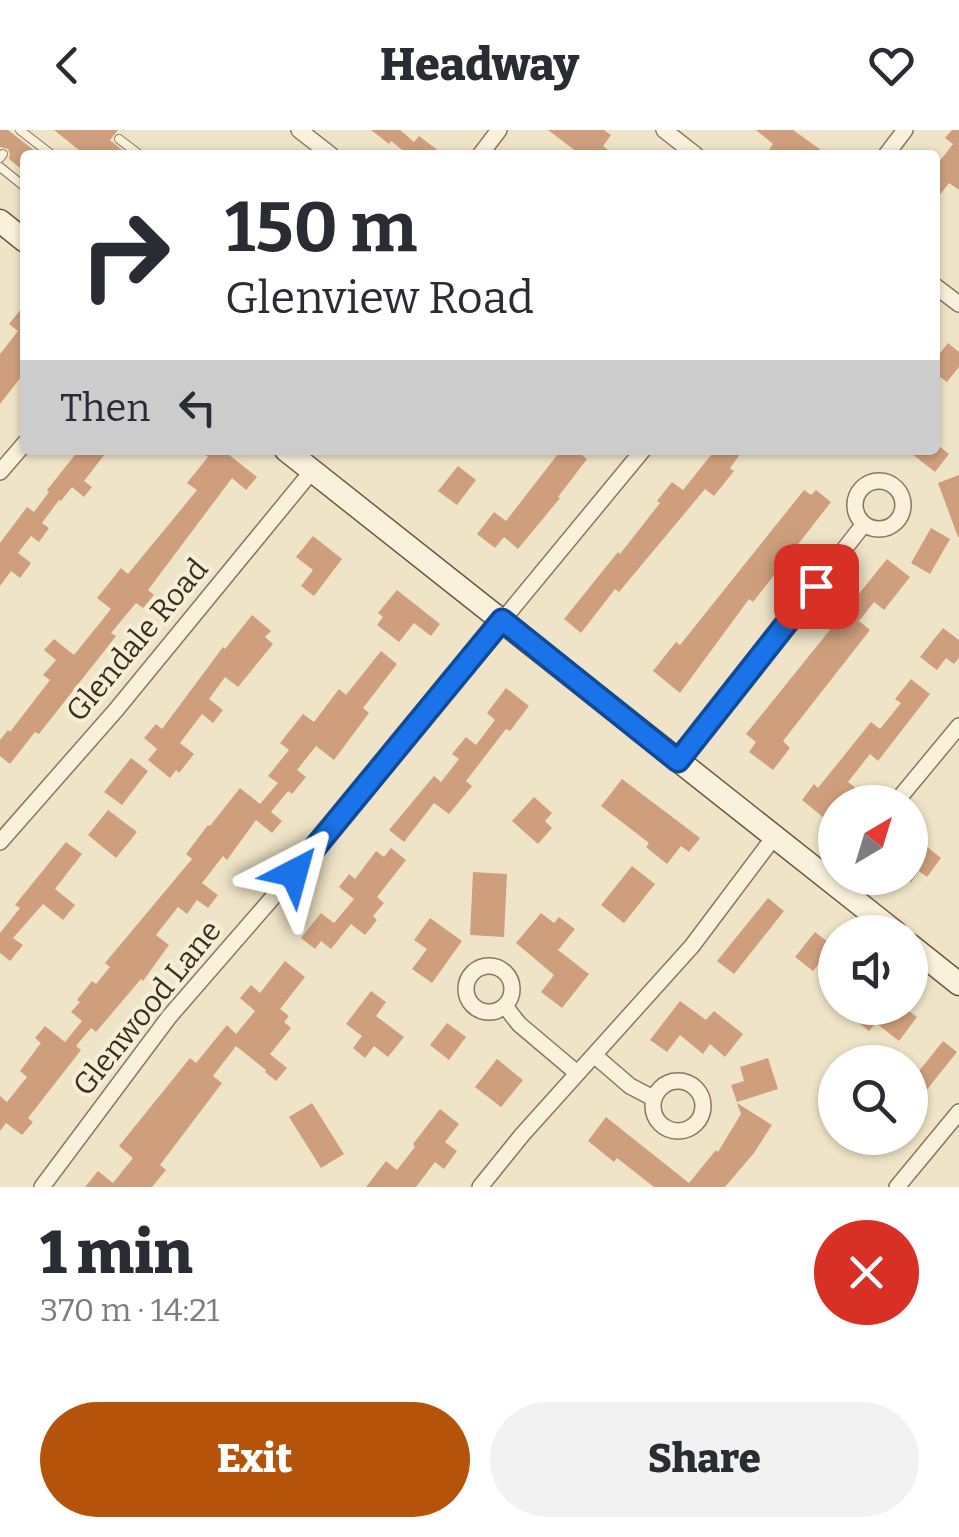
<!DOCTYPE html>
<meta charset="utf-8">
<style>
:root{--surface:#fff;--page:#f2f2f3;--text:#2b2b33;--muted:#7c7c81;--accent:#b45309}
body{margin:0;font-family:Bitter,serif;background:var(--page);color:var(--text);height:100vh;display:flex;flex-direction:column;font-size:38px;white-space:nowrap}
*{box-sizing:border-box;margin:0}
p{font-size:32px;color:var(--muted)}
.icon{flex:none;width:55px;height:55px;fill:none;stroke:currentColor;stroke-width:2;stroke-linecap:round;stroke-linejoin:round}
.map{position:relative;height:1057px;overflow:hidden}
.drawer{display:flex;flex-direction:column;background:var(--surface);flex:1}
.drawer>*{flex:none}
.banner{position:absolute;left:20px;top:20px;width:920px;height:305px;border-radius:10px;box-shadow:0 2px 8px #0004;background:#fff;color:var(--text);overflow:hidden}
.needle{width:65px;rotate:38deg}
.controls{position:absolute;left:818px;top:655px;display:grid;gap:20px}
.controls a{display:grid;place-items:center;width:110px;height:110px;border-radius:50%;background:var(--surface);box-shadow:0 2px 8px #0004;font-size:50px}
.pin{position:absolute;display:grid;place-items:center;width:85px;height:85px;color:#fff;margin:-42px;border-radius:20px;box-shadow:0 5px 15px #0006}
.me{position:absolute;width:110px;margin:-55px;rotate:39deg;stroke-linejoin:round;filter:drop-shadow(0 0 8px #0008)}
.turn{display:flex;align-items:center;gap:35px;height:210px;padding:0 40px;font-size:45px}
.turn .icon{width:130px;height:130px;stroke-width:2.5}
.turn b{display:block;font-size:70px;line-height:85px}
.then{display:flex;align-items:center;height:95px;padding:0 40px;background:#0003;gap:20px;font-size:38px}
.round{display:grid;place-items:center;flex:none;width:105px;height:105px;border-radius:52px;background:var(--page)}
.summary{display:flex;align-items:center;justify-content:space-between;height:170px;padding:0 40px}
h1{font-size:60px;font-weight:800;line-height:75px}
.action{display:flex;gap:20px;margin-top:auto;padding:20px 40px}
.action a{flex:1;height:115px;border-radius:60px;background:var(--accent);color:#fff;font-size:40px;font-weight:800;line-height:115px;text-align:center}
.action a+a{background:var(--page);color:var(--text)}
header{display:flex;justify-content:space-between;align-items:center;height:130px;padding:0 40px;background:var(--surface);font-size:45px;font-weight:800}
.map>svg:first-child{display:block}
</style>
<header><svg class="icon" aria-label="back" viewBox="0 0 24 24"><path d="M15 5l-7 7 7 7"/></svg>Headway<svg class="icon" aria-label="heart" viewBox="0 0 24 24"><path d="M12 20l-8-8c-3-5 5-10 8-4 3-6 11-1 8 4z"/></svg></header>
<div class="map">
<svg width="959" height="1057" viewBox="0 0 959 1057">
<rect width="100%" height="100%" fill="#f0e4c8"/>
<path fill="#cf9f7d" d="M0 0H8L40 25H25V32L20 38 9 29 10 24 8 19 0 17Z
M54 0H118L110 10 128 25H85Z
M371 0H400L414 12 419 6 444 25H404L406 23 391 11 389 14Z
M548 0H604L611 5 603 16 614 25H581Z
M756 0H793L828 25H765L773 14Z
M952 0H959V60L949 53 935 71V37L953 14 945 8Z
M25 174V242L0 274V224L18 201 9 194Z
M948 213 959 222V237L947 252 935 243V230Z
M935 313 949 324 935 342 907 320H935Z
M79 320H108L84 351 92 357 84 367 72 357 61 371 59 370 42 393 49 398 39 412 31 406 18 423 31 433 20 448 11 441 0 456V413L27 377 34 382 49 362 47 360Z
M199 320H223L257 347 246 360 232 348 148 460 154 465 143 478 136 473 111 503 116 506 39 604 35 602 10 634 0 626V610L8 600 10 602 50 550 43 545 56 530 44 520 54 509 74 525 111 479 97 468 121 438 128 444 197 360 187 353 208 327Z
M561 320H576L587 329 558 367 560 368 518 419 504 407 495 418 477 404 494 382 506 391Z
M715 320H743L730 338 734 341 714 366 705 359 619 462 615 459 581 503 564 489 618 422 620 424 660 373 657 371 672 352 683 360Z
M458 336 476 350 457 375 438 361Z
M959 345V407H958L938 353Z
M804 360 811 365 816 360 831 372 753 472 749 469 680 563 653 541 676 512 680 515Z
M931 398 950 409 930 444 911 433Z
M313 406 342 429 314 466 301 456 313 440 296 427Z
M887 429 910 447 884 480 874 472 859 491 870 500 783 611 790 618 773 640 749 622 756 612 746 604Z
M397 460 440 494 431 506 414 493 399 512 377 495 383 487 378 483Z
M252 485 271 501 265 507 273 514 238 557 225 547 209 569 223 580 213 593 202 584 180 613 194 624 179 643 176 640 170 648 148 630 157 619 144 608 156 594 162 599 223 517 225 519Z
M943 498 959 510V528L954 534 946 528 937 540 920 527Z
M381 521 397 534 363 578 369 583 334 630 316 616 297 640 306 647 292 664 288 661 271 682 282 691 272 703 256 690 227 730 223 726 202 753 218 765 208 778 197 770 187 784 178 777 156 805 169 815 143 851 141 849 96 902 91 898 76 916 81 920 28 988 33 992 22 1005 6 993 0 1001V966L7 972 27 947 20 941 41 913 35 908 45 896 65 912 82 891 71 882 80 872 77 870 92 851 96 854 110 837 105 833 192 729 186 724 208 695 210 696 240 658 260 674 278 653 268 646 289 620 280 613 303 584 314 592 339 559 346 565Z
M911 549 930 564 878 631 870 624 848 652 856 658 845 672H835V685L829 692 802 670 814 654 818 658 871 592 880 599 901 573 895 569Z
M506 558 529 576 510 601 506 599 466 651 472 656 449 684 434 673 404 712 389 700 434 646 441 652 459 629 452 624 466 607 476 615 495 590 487 583Z
M131 628 148 641 122 675 104 662Z
M622 649 700 708 689 722 681 716 667 734 646 717 649 713 601 676Z
M534 667 552 683 545 691 552 698 538 714 512 691Z
M108 680 137 702 116 728 88 705Z
M917 709 941 728 927 747 919 741 910 753V718Z
M66 712 82 724 55 759 75 775 63 790 43 774 13 808 23 815 10 831 0 823V803L20 778 15 775Z
M391 718 406 730 377 767 384 773 373 786 377 790 365 805 351 794 331 819 321 811 315 819 301 808 321 783 334 793 354 769 339 757 349 744 355 749 376 721 384 727Z
M632 736 655 754 624 793 601 775Z
M473 742 507 744 504 807 470 805Z
M768 768 784 781 734 844 717 831Z
M541 783 554 793 559 787 575 799 558 820 589 844 562 878 541 862 554 845 516 813Z
M430 788 462 811 432 853 412 839 427 819 414 810Z
M815 802 833 816 813 841 795 827Z
M285 831 305 847 280 879 289 886 284 892 291 898 270 924 287 938 276 951 265 942 266 940 236 916 213 946 222 953 160 1035 166 1040 152 1057H85L98 1041 113 1053 133 1028 119 1016 190 928 196 933 227 895 236 904 255 881 240 868 251 855 260 863Z
M371 861 386 872 376 886 404 907 388 927 374 916 365 928 353 918 362 906 346 894Z
M680 871 706 890 714 881 743 904 725 927 710 914 703 924 680 905 667 922 650 910Z
M864 878H888L898 885 905 878 917 887 899 911 876 893 869 901 854 889Z
M447 893 466 907 449 930 430 915Z
M943 911 957 922 925 962 911 951Z
M768 928 778 959 737 972 731 955 744 951 740 937Z
M497 929 523 950 501 977 475 957Z
M312 973 344 1024 321 1038 289 987Z
M737 973 772 995 754 1023 725 1057H654L617 1028 614 1032 588 1011 606 987 689 1053 716 1020 718 1022 741 984Z
M440 979 459 994 445 1012 457 1021 444 1039 435 1032 416 1057H366L386 1031 397 1040 415 1017 413 1014Z"/>
<g fill="none" stroke-linecap="round" stroke-linejoin="round">
<defs>
<path id="service" d="M20 0 52 25
M119 9 140 25
M0 28 3 24
M0 37 25 57"/>
<path id="minor" d="M299 0 331 25
M664 0 696 25
M480 25 499 0
M886 25 905 0
M935 156 959 174
M0 342 25 313
M855 375a24 24 0 1 1 48 0a24 24 0 1 1-48 0Z
M678 631 864 394
M896 672 959 596
M0 712 116 580 312 341
M466 859a23 23 0 1 1 46 0a23 23 0 1 1-46 0Z
M505 876 519 894 577 943
M594 925 630 956 653 968
M653 976a25 25 0 1 1 50 0a25 25 0 1 1-50 0Z
M42 1057 169 887 294 743 643 320
M480 1057 522 1005 692 816 774 707
M897 1057 959 982"/>
<path id="secondary" d="M0 91 25 111
M286 320 895 802
M910 815 959 854"/>
</defs>
<use href="#service" stroke="#8d765c" stroke-width="10"/>
<use href="#minor" stroke="#8d765c" stroke-width="18"/>
<use href="#secondary" stroke="#6f573f" stroke-width="25"/>
<use href="#service" stroke="#faf1dc" stroke-width="8"/>
<use href="#minor" stroke="#faf1dc" stroke-width="15"/>
<use href="#secondary" stroke="#faf1dc" stroke-width="22"/>
</g>
<g fill="none" stroke-linecap="round" stroke-linejoin="round">
<defs>
<path id="route" d="M294 743 502 490 678 631 816 456"/>
</defs>
<use href="#route" stroke="#114b97" stroke-width="25"/>
<use href="#route" stroke="#1a73e8" stroke-width="18"/>
</g>
<g text-anchor="middle" stroke-width="8" stroke-linejoin="round" paint-order="stroke">
<g font-size="30" fill="#3d2e20" stroke="#f7eed8">
<text transform="translate(137 510) rotate(-50)" y="10">Glendale Road</text>
<text transform="translate(147 878) rotate(-51)" y="10">Glenwood Lane</text>
</g>
</g>
</svg>
<div class="controls">
<a><svg class="needle" viewBox="-14 -14 28 28"><path d="M0-13l5 13h-10z" fill="#e53935"/><path d="M0 13l5-13h-10z" fill="#7c7c81"/></svg></a>
<a><svg class="icon" aria-label="sound" viewBox="0 0 24 24"><path d="M4 9h4l5-4v14l-5-4H4zM17 9q2 3 0 6"/></svg></a>
<a><svg class="icon" aria-label="search" viewBox="0 0 24 24"><circle cx="10" cy="10" r="6"/><path d="M15 15l6 6"/></svg></a>
</div>
<div class="pin" style="left:816px;top:456px;background:#d93025"><svg class="icon" aria-label="arrive" viewBox="0 0 24 24"><path d="M6 21V4h12l-3 4 3 4H6"/></svg></div>
<svg class="me" style="left:294px;top:743px" viewBox="-20 -20 40 40"><path d="M0-17L14 15 0 8-14 15z" fill="#1a73e8" stroke="#fff" stroke-width="4"/></svg>
<div class="banner">
<div class="turn"><svg class="icon" aria-label="right" viewBox="0 0 24 24"><path d="M7 20v-9h11M14 6l5 5-5 5"/></svg><div><b>150 m</b>Glenview Road</div></div>
<div class="then">Then<svg class="icon" aria-label="left" viewBox="0 0 24 24"><path d="M17 20v-9H6M10 6l-5 5 5 5"/></svg></div>
</div>
</div>
<section class="drawer">
<div class="summary"><div><h1>1 min</h1><p>370 m · 14:21</p></div><a class="round" style="background:#d93025;color:#fff"><svg class="icon" aria-label="close" viewBox="0 0 24 24"><path d="M6 6l12 12M18 6L6 18"/></svg></a></div>
<div class="action"><a>Exit</a><a>Share</a></div>
</section>
